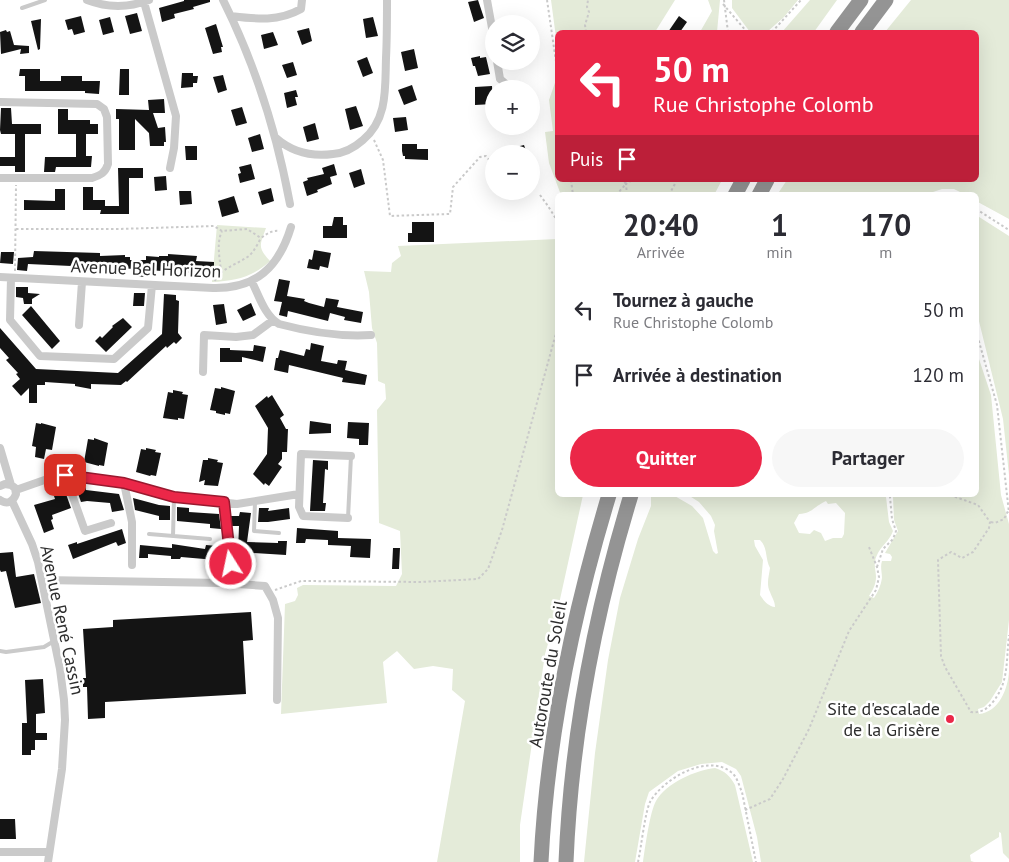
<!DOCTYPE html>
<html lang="fr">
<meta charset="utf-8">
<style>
:root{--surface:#fff;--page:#f7f7f7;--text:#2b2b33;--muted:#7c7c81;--accent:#eb2748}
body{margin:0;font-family:"PT Sans",sans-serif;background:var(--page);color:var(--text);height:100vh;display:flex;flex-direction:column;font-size:19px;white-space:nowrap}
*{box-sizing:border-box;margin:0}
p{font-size:16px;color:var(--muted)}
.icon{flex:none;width:28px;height:28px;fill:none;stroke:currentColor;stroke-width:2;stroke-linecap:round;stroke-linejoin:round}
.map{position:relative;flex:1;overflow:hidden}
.sheet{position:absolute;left:555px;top:192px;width:424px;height:305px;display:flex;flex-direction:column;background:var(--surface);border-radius:8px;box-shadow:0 5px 20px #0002}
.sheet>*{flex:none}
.hud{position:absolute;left:555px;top:30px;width:424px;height:152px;border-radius:8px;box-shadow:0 5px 20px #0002;background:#eb2748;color:#fff;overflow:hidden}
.fabs{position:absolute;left:485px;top:15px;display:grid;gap:10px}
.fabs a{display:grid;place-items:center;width:55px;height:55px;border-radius:50%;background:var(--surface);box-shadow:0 5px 20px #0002;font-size:25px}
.pin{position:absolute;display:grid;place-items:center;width:42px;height:42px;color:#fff;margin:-21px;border-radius:10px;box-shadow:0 2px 8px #0006}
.me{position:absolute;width:55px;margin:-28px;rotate:350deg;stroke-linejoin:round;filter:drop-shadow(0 0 4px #0008)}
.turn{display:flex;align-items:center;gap:18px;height:105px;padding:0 15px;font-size:22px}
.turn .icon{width:65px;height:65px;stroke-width:2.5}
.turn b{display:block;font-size:35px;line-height:42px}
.then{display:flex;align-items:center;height:48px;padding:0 15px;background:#0003;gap:10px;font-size:19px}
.eta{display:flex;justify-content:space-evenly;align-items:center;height:85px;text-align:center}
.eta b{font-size:30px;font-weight:700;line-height:35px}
.cta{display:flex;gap:10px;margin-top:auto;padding:10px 15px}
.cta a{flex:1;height:58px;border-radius:30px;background:var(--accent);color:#fff;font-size:20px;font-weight:700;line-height:58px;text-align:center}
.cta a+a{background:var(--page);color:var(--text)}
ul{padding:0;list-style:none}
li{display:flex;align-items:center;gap:15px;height:65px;padding:0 15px}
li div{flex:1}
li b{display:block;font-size:19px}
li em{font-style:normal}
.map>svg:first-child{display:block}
</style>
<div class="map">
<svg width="1009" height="862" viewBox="0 0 1009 862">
<rect width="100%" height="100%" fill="#fff"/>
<path fill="#e4ebd9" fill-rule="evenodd" d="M551 0H675L655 32H558L557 45Z
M708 0H720L717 32H700L712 11Z
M732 0H798L784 17 767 32H750L732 8Z
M810 0H837L814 32H782Z
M911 0H1009V219L976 201V195H966L954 189H942L933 192V195H777L787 180H976V32H885Z
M557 77 558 180H722L714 195H561L549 163 545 132 553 131 549 100Z
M976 215 1009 236V475L1003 419 976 309Z
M217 225 266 228C260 245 257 247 270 261 253 277 235 281 212 282Z
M557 239 558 495H583L557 613 545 654 520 825V862H437L465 701 452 690 453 669 433 666 414 669 397 651 383 662 387 703 281 714 285 604 295 601 298 595 297 588 303 585 396 586 402 574 400 531 379 523 377 410 386 399 385 384 378 381 377 343 372 328 369 292 364 271 391 272 392 263 401 256 398 246Z
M976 350 991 395 1001 495 1009 524V620L1002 682 990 701 984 707 978 709 979 714C999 712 1008 689 1009 671V859L1003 853 1001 833 999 832V837L970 855 971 861 974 862H761L757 837 741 776 736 769 722 762 701 764 678 771 649 792 645 804 635 862H584L595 753 608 660 620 598 638 539 651 506V495H673L692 506 703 518 713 551 716 554 718 553 714 531 715 525 711 516 699 502 688 495H888L886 497 889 522 893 531C888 544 879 546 875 561 874 566 876 572 876 577 876 584 873 590 869 596L874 598C878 592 881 585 882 578 882 572 880 567 882 561H891L892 557 890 554 885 553 898 531 894 520 893 497 896 495H976ZM826 501 828 504 836 503 845 513 844 534 842 538H833L825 541 821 533 814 530 810 534 799 533 794 523 799 514C813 513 813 507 826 501ZM754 540H760C768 548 765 559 770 568 769 576 766 584 770 592 772 598 775 601 775 607 768 606 764 601 760 595L763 560 755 546Z
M715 768C725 771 730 776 735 785L753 862H643C645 848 650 811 656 801 666 783 696 770 715 768Z"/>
<path fill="#141414" d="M184 0H210V2L193 7 194 9 174 14 175 18 162 22 159 8 184 1Z
M478 0 484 18 474 22 468 2Z
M137 13 142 31 130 34 125 16Z
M81 16 85 32 74 35 72 29 68 30 65 20Z
M679 16 687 22 680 32H668Z
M110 17 114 32 103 35 99 20Z
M373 17 378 36 366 38 363 19Z
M41 19 40 49 38 50 31 21Z
M216 24 223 47H221L222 52 213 54 205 28Z
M309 28 312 41 302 45 297 31Z
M6 30 7 32 10 31 14 45 29 46V53L20 54 21 49 1 54 0 32Z
M273 32 278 45 264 49 261 35Z
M414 49 418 68 405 71 401 52Z
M480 56V58L486 57 490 74 478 76 475 66H473L471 58Z
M367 57 373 73 363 77 357 61Z
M293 62 297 75 287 78 282 65Z
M20 69H40V81H61V76H82V81H100L99 94 85 93V91H25V76H19Z
M120 69H129V95H119Z
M182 73H193V76H198L197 83H193V87L181 88Z
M223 75 227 90 218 93 213 77Z
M412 85 417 100 404 105 398 90Z
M492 86 493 104 475 105V87Z
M296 90 298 97H295L297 105 287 108 284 93Z
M164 99 165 113H153L158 128 165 127 166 142H164V146H150L149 133 135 119V150H119V119H116V109L149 110 148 100Z
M356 106 363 126 350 130 345 109Z
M242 107 247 123 236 126 231 110Z
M1 108H11L12 124H41V134H25V172H15V166H0V157H15V134H1L0 130Z
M58 109H68V120H90V124H98V134H86V156H92L91 167H56L55 172H44L45 157H76V134H58Z
M406 117 408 130 395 132 393 118Z
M315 123 319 139 307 142 303 127Z
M260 134 264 149 252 152 248 138Z
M402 144H417V149H428V160L405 159V156H403L402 151Z
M524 145 527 154H500V151Z
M185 146H197V160H186Z
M251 164 255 179 240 183 238 174 241 173 239 167Z
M334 164 337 175 330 177 332 184 317 190 318 192 307 196 303 182 308 180 307 178 324 174 322 168Z
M118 168H143V178H129V214H100L101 210H83V187H93V200H105V206H119Z
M361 169 365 184 354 188 349 173Z
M166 176 167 190 155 191 154 177Z
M271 188 274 201 262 205 258 192Z
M55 189H65V210H24V200L55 201Z
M179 191H191L192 204 180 205Z
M234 196 239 212 222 217 218 201Z
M334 217H343V225H347V238H323V226H332Z
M412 222H434V242H408V233H412Z
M314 250 331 253 328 268 320 266 319 270 307 268 309 259 312 260Z
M34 251 100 253V256L125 255V257H130V260H146V256L159 257V256H168V254L197 256 196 261 214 262V274L146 270 145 277 135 276 136 269 28 264 27 271 17 270 18 258 33 257Z
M1 252H14L13 264 0 263Z
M279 279 290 281 287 296 305 299 304 301 309 303 324 307 326 298 339 300 337 307 363 312 361 323 344 320 345 317 330 313 328 321 288 311 287 317 279 315 282 302 274 301Z
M16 287H28V293L40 294 32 299V304H24L23 298 16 297Z
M134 293H145L144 306H133Z
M164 294 176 295V300L179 301 178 333 182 338 176 344 174 342 167 348 166 346 127 382 126 381 121 385 91 384V389L75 386V384L45 382V385H37V403H29V388L21 396 12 386 20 379 16 374 18 373 6 360 9 358 0 348V328L36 369 118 373 162 334Z
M251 303 256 315 243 321 237 310Z
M224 304 227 323 216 325 213 305Z
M31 306 60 341 52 349 22 315Z
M123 318 132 327 106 352 95 341 100 336 102 338 113 327 112 326Z
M311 343 324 346 321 361 337 364 338 360 347 361 345 370 367 375 365 385 342 382 343 378 289 365 288 373 274 370 276 358H278L280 350 304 356 306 349 310 350Z
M254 345 266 347 263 362 242 357V362H220V348H230V350L253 351Z
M221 387 235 391 230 414 225 413V415L216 413V411L210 410 215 388 221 389Z
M173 390 183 392 182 394 188 395 184 419 178 418V420L163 418 168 392 173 393Z
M272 395 284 415 280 418 286 429H288L287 452H282V459L278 464 282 467 269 486 265 483 264 485 253 474 267 454 268 428 255 406 267 396 268 398Z
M310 421 331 424V433L309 434Z
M348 422 369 423 368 445H359V439L347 438Z
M36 423 41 424V423L56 427 52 450 46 449 44 459 35 457 36 447 32 446Z
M94 438 108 443 104 466 99 465V466L84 462 88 439 94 440Z
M146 448 156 450 155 452 161 453 156 476 151 475 150 476 136 472 141 449 146 450Z
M208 458 218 460 217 462 223 463 218 486 204 485 205 480 199 482 203 460H208Z
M313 460 328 461V470L325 469 323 503H326L325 511H310Z
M62 483 71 508 52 515 53 519 51 520 54 529 44 533 34 505 55 499 54 496 56 495 52 486Z
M85 485 86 490 119 494 124 510 112 512 110 503 87 501 81 502 76 488Z
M133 498 159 505 170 506V520H159V516L135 510Z
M177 507 189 508V512L219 514 221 529 210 528V524L177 521Z
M259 508H269L268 511 289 508 290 519 268 522H258Z
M240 512 251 513 247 542 278 543V541H287L286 555 238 552 239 526H232L230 516H239Z
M297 528 338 531V538L371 539 370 558 350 557 351 546 328 545V540L306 539 305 543H296Z
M122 529 126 543 118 546 116 542 73 559 68 545 77 542V544Z
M172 544 205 549 206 545 217 546 216 560 181 557 180 559H171V556L148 554V558H139L140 545 172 548Z
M393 548H400L399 569H392Z
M13 552 16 577 34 574 41 603 15 608 6 571 1 572 0 570V553Z
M251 612 253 640 243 641 246 694 105 702V718L88 719 87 687H83V678H86L83 629 113 627V620Z
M43 679 45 713 36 714V733H47V740H35V750H31V755H22V723H27L25 680Z
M0 819H15L16 839H0Z"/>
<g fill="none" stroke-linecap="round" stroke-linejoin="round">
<path stroke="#cacaca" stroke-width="2" stroke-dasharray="2.5 2.5" stroke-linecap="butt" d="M547 0 558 75
M724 0 728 32
M723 4 747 32
M586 32 585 25 589 12 587 7 588 0
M772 32 801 0
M374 140 383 160 390 216 450 214 453 187 480 157 486 156 494 166
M571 180 573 195
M540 195 548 206 558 222
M616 195 626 184 623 180
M627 195 626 184 632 180
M669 195 677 180
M942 195 944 194 951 195
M976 209 1009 230
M16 229H119L214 226 222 231 247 229 261 238C268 233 272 230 280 231
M15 271 16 185
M221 272C220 258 216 244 222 231
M215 281C218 269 241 263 250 255 255 250 258 243 261 238
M976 331 997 405 1009 513
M950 495 978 505 990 522 989 528 973 552 962 558 951 552 938 560 941 656 945 667 971 712C980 713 986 710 992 703 1009 683 1006 662 1009 635
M991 522 995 523 1004 519 1008 511
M877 567 883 549 893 539 896 531 892 519 890 497 891 495
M275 590 301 581 421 582 478 579 488 569 502 530 558 326
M745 810 770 799 783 779 809 729 849 631 876 590 879 577 877 567 869 547
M638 862C641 849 645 812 650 802 663 779 707 753 731 772 737 776 739 786 742 792L756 862"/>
<path stroke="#cacaca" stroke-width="4" d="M22 8 45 0
M255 502 254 531 279 533
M348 518 351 456
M149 534 210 539
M173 536 174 497
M0 651 6 652 44 647 54 641"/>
<path stroke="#cacaca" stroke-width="8" d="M87 0C108 8 128 8 149 0
M223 0C255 64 277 134 290 204
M487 0 494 39
M144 2 176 116 174 148 170 168
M231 16C256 19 278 22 301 9L302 0
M497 61 500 79 506 84
M0 102 97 104 104 109 107 117 108 164C105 173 101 175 92 178H0
M276 138C292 152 311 157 333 154 345 153 354 148 363 140 388 119 385 88 386 58 387 39 387 19 387 0
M0 277 213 288C256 289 279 267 291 227
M11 278 10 320 40 356 114 359 148 328 152 285
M252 282C259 296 265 316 279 324 309 332 339 337 371 335
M79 325 82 282
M203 372 204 335 236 337 253 335 272 321
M0 448 11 485 15 488 16 494C13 502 7 505 0 500
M65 475 85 531 111 523
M124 483 132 522V565
M0 486 5 484 11 485
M16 490 53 477 65 475 124 483 174 497 237 504 299 494
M12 501 32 544 38 562 60 669 64 700 65 720 62 769 48 862
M223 502 231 564
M348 518 303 516 299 507 301 454 351 456
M42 580 223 583 265 586 273 600 278 618 277 700
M0 852H49"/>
<path stroke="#949494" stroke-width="15" d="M837 32 861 0
M862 32 886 0
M735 195 743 180
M759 195 767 180
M541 862C547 738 573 614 609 495
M566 862C571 739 595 613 631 495"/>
</g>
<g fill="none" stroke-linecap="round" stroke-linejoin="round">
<defs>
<path id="route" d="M65 475 124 483 174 497 224 502 231 564"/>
</defs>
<use href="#route" stroke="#99192f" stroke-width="12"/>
<use href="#route" stroke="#eb2748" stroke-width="9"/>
</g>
<circle fill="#eb2748" stroke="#fff" stroke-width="2" cx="950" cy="719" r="5"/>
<g text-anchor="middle" stroke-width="5" stroke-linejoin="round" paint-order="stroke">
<g font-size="18" fill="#2d2d2d" stroke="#fff">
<text transform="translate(146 269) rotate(2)" y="6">Avenue Bel Horizon</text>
<text transform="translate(62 620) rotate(78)" y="6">Avenue René Cassin</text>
<text transform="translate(548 674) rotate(-80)" y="6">Autoroute du Soleil</text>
</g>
<g font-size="18" fill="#2d2d2d" stroke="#fff" text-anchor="end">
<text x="940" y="715">Site d'escalade<tspan x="940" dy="21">de la Grisère</tspan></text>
</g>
</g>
</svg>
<div class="fabs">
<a><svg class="icon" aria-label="layers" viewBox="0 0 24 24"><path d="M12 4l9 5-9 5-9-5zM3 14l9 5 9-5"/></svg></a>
<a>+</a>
<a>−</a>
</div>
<div class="pin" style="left:65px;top:475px;background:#d93025"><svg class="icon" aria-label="arrive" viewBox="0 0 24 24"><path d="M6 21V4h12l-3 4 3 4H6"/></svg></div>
<svg class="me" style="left:231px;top:564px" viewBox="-20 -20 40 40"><circle r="17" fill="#eb2748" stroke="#fff" stroke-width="3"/><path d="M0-11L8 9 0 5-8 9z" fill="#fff"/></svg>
<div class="hud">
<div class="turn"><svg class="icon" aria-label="left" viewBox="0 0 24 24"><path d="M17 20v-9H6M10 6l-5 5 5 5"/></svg><div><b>50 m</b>Rue Christophe Colomb</div></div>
<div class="then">Puis<svg class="icon" aria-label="arrive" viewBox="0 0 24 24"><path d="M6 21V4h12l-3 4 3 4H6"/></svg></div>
</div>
<section class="sheet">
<div class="eta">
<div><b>20:40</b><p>Arrivée</p></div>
<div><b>1</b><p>min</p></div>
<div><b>170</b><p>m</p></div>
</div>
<ul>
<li><svg class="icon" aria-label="left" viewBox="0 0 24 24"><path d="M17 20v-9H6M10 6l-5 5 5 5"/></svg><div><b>Tournez à gauche</b><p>Rue Christophe Colomb</p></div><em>50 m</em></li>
<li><svg class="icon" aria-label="arrive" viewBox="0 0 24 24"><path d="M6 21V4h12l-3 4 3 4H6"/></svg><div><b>Arrivée à destination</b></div><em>120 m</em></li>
</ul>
<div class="cta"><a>Quitter</a><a>Partager</a></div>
</section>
</div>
